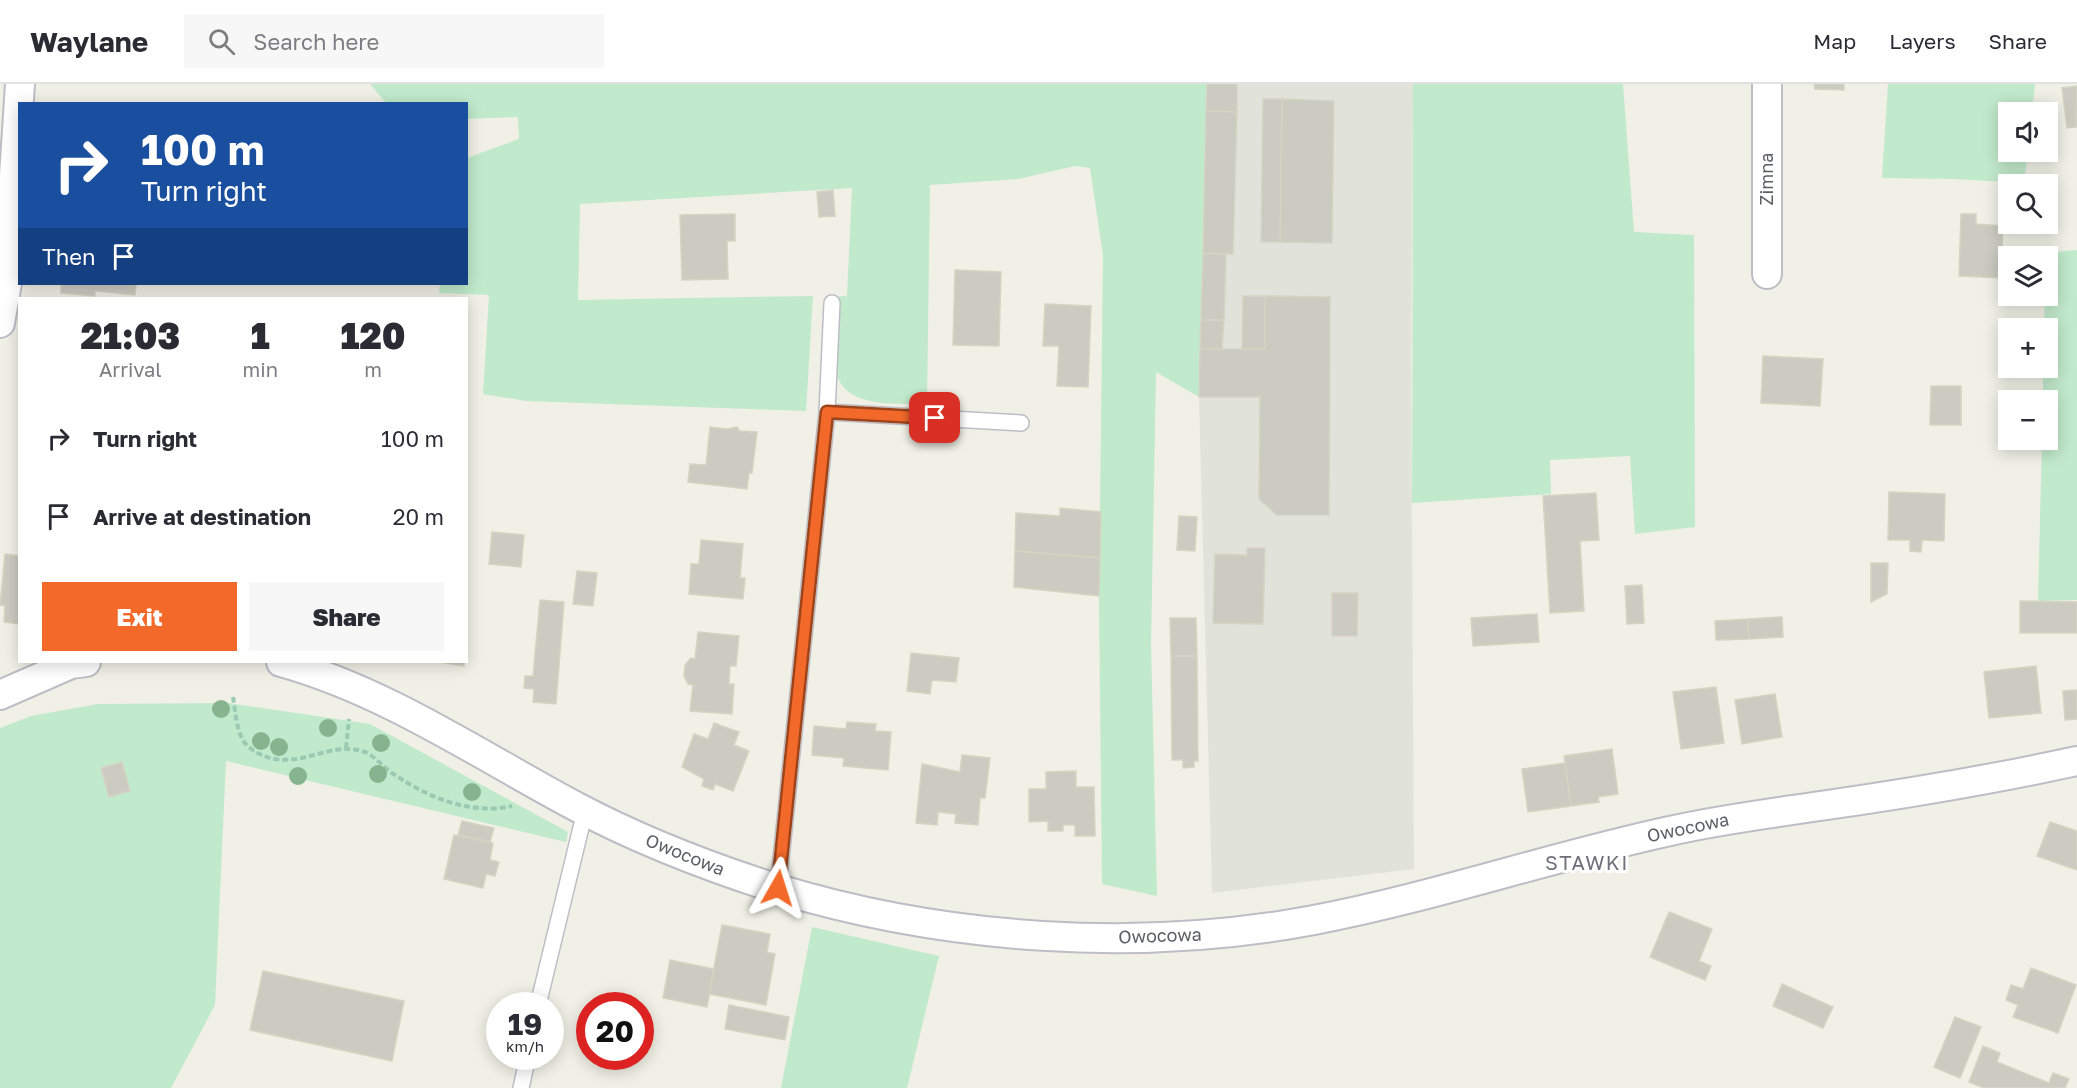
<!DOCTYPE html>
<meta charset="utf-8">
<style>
:root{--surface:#fff;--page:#f7f7f7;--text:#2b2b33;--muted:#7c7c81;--line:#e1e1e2;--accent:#f2692a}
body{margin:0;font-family:"Golos Text",sans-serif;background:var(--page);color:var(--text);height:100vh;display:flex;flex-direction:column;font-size:22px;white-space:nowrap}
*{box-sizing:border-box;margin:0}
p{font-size:20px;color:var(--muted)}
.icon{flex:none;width:33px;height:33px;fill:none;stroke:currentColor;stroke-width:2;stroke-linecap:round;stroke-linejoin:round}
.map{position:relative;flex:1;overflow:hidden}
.side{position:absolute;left:18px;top:213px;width:450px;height:366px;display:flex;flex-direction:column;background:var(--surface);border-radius:0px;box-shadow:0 3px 15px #0003}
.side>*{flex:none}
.guide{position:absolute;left:18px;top:18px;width:450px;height:183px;border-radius:0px;box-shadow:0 3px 15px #0003;background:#1a4fa0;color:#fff;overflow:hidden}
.fabs{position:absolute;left:1998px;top:18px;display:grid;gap:12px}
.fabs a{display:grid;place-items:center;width:60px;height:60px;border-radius:0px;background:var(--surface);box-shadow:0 3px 15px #0003;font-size:30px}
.speed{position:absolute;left:486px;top:908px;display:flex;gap:12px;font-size:30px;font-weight:700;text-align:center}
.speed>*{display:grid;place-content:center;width:78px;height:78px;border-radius:50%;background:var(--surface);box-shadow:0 3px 15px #0003;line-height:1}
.speed small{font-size:15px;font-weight:400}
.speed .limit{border:9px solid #d22;background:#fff;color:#111}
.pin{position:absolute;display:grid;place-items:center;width:51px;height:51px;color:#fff;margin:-26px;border-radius:12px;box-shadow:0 3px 9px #0006}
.me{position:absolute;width:66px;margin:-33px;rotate:6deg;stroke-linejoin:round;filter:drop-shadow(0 0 4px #0008)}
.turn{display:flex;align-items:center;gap:21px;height:126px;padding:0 24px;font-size:27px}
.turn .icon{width:78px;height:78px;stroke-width:2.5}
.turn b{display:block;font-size:42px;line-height:51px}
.then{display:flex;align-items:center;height:57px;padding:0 24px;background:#0003;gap:12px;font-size:22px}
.eta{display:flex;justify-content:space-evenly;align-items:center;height:102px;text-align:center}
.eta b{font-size:36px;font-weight:800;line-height:42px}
.primary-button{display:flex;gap:12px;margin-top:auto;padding:12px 24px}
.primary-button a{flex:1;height:69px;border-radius:0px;background:var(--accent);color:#fff;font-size:24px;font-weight:800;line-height:69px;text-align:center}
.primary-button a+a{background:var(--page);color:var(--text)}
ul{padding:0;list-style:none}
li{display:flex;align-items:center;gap:18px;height:78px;padding:0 24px}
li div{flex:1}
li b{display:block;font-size:22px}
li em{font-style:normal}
header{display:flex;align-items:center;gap:36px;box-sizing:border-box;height:84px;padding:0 30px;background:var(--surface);border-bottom:2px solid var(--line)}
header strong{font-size:28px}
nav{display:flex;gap:33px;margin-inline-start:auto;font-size:21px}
.search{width:420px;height:54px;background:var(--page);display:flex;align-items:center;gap:15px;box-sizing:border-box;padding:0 21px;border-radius:0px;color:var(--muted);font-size:22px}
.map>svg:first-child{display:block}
</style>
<header>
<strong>Waylane</strong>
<div class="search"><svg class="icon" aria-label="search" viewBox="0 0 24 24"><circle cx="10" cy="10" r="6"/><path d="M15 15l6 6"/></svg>Search here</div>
<nav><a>Map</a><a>Layers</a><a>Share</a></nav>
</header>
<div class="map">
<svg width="2077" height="1004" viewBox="0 0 2077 1004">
<rect width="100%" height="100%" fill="#f0f0e6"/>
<path fill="#e1e2da" d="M1207 0H1413L1411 280 1414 785 1212 809 1199 313Z"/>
<path fill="#c1e9cb" d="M370 0H1207L1199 313 1156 288 1151 560 1157 812 1102 800 1099 512 1103 171 1090 84 1075 82 1018 95 930 101 927 319C900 320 847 325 837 291 833 275 839 231 839 212H847L852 104 580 120 578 216 813 212 806 327 526 317 483 310 489 211 439 209 440 200H466L467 74 519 55 518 33 467 35 466 20 386 19Z
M1413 0H1623L1634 148 1694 151 1695 443 1635 450 1630 372 1550 376 1551 410 1412 419Z
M1888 0H2035L2032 28H2008V68H2028L2024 99 1954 95 1882 94Z
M2077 166V516L2038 517 2042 356H2048V316H2043V284H2048V244H2044L2045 212H2048L2046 169Z
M228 619 370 640 568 748 566 758 226 677 215 921 171 1004H0V644L31 632 98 620Z
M812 843 939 872 907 1004H781Z"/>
<path fill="#cbcbc2" stroke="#d5d4c3" stroke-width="1.5" d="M1207 0H1237V28L1206 27Z
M1814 0H1844V6L1815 5Z
M2077 2V43L2067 44 2062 4Z
M1263 15H1282L1280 158H1261Z
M1282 15 1334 17 1332 159 1280 158Z
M1206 27 1237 28 1233 170 1203 169Z
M833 106 835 132 819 133 817 108Z
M735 130V157H727L728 195 682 196 680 131Z
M1961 130H1976V140L2003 142 2001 194 1959 192Z
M1203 169 1226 170 1224 236H1201Z
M955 186 1001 188 999 262 953 261Z
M61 200H136L135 211 95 207V212L61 209Z
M1243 212H1265V265H1242Z
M1265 212 1330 213 1329 431H1277L1259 415 1260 313H1199L1200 265H1265Z
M1045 220 1091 222 1088 303 1057 302 1059 262H1043Z
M1201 236H1224L1222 265H1200Z
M1763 272 1823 275 1820 322 1761 319Z
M1931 302H1961V341H1930Z
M710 343 727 345 737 343 740 347 757 348 752 389H749L747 405 688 398 690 380 706 381Z
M1889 408 1945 410 1944 457 1922 456 1921 468 1910 467V456H1888Z
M1596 409 1599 456 1580 457 1584 527 1550 529 1543 412Z
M1060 424 1101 428 1100 474 1015 467 1016 429 1060 432Z
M1179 432 1197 433 1195 467 1177 466Z
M492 448 524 451 521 483 489 480Z
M701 456 743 460 740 494H745L743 515 689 510 691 480H699Z
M1247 464H1265L1263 540 1213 539 1215 470 1247 471Z
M1015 467 1100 474 1099 512 1014 503Z
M5 470 20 472V540L4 538 5 522 0 521Z
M1871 479H1888L1887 510 1871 518Z
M577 487 597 489 593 522 573 520Z
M1642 501 1644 539 1627 540 1625 502Z
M1332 509H1358L1357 552H1332Z
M540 516 564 518 556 620 533 618 534 605 524 604 525 592H533Z
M2020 517 2077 518V549H2020Z
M1537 530 1539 558 1473 562 1471 534Z
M1782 533 1783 553 1749 555 1748 535Z
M1170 534H1196L1197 572H1171Z
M1748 535 1749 555 1716 556 1715 537Z
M698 548 739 552 736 582H730L729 600H734L732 630 690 627 693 601 688 600 684 592 685 581 691 574 695 575Z
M911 569 959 574 956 598 932 596 930 610 907 607Z
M1171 572H1197L1198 677H1194V683L1183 684V676H1172Z
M440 578H464V582Z
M2036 582 2041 629 1989 634 1984 588Z
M1716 603 1724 659 1681 665 1673 608Z
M2077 606V635L2065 636 2063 607Z
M1775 610 1782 653 1742 660 1735 616Z
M847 638 876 640 875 647 891 648 888 686 843 682 844 674 812 671 814 642 846 645Z
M714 639 739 648 734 661 749 667 733 707 715 700 713 706 702 702 704 695 682 683 694 650 708 655Z
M1612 665 1618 710 1598 713 1599 718 1571 722 1564 672Z
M962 671 990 674 985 714H980L978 741 955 739 956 730 938 728 937 741 916 739 922 680 960 688Z
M122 678 130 707 109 713 101 684Z
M1565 679 1571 722 1528 728 1522 685Z
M1076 687V703H1094L1095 752H1075V741H1063V747H1048V737L1029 738V705H1046V688Z
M462 737 494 744 490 758 458 751Z
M2050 738 2077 747V786L2037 772Z
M454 751 493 759 490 776 499 778 495 792 486 790 483 804 444 795Z
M1669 828 1712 845 1699 877 1711 882 1705 896 1650 873Z
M722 841 770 850 767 868 775 870 766 921 709 910Z
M670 876 714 885 707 923 663 914Z
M2031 884 2076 901 2058 949 2013 933 2018 921 2006 916 2011 901 2023 905Z
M263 887 404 917 392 977 250 946Z
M1782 900 1833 923 1823 944 1773 922Z
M729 921 789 933 785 956 725 945Z
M1955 933 1981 943 1960 994 1934 983Z
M1983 962 2000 969 1997 978 2049 999 2053 989 2069 995 2065 1004H1984L1969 998Z"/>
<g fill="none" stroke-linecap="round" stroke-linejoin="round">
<defs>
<path id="service" d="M827 328 1021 339
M778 804 827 328 832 219
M538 921 585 727
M521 1004 528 972"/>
<path id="minor" d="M1767 190V0
M0 239 7 199 20 0
M281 578C386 607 479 671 575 722 639 756 706 782 775 804 945 856 1139 869 1314 836 1434 813 1550 773 1670 747 1722 735 1774 729 1827 721 1911 709 1994 695 2077 677
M0 611 71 580 86 578"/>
</defs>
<use href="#service" stroke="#bdbec5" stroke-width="18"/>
<use href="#minor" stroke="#bdbec5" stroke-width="32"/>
<path stroke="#9acab3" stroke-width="4" stroke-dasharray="6 3" stroke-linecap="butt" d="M233 613C236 629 236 654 250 664 290 694 326 656 362 667 375 671 383 684 395 691 429 714 471 731 512 722
M346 664 349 635"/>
<use href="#service" stroke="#fff" stroke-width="15"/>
<use href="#minor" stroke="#fff" stroke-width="28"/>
</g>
<g fill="#86b48f">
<circle cx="221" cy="625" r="9"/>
<circle cx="328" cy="644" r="9"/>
<circle cx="261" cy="657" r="9"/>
<circle cx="381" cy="659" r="9"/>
<circle cx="279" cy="663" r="9"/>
<circle cx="378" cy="690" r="9"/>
<circle cx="298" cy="692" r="9"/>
<circle cx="472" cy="708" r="9"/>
</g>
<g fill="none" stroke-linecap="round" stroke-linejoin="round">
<defs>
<path id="route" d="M778 804 827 328 935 334"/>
</defs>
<use href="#route" stroke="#9d441b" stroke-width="15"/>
<use href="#route" stroke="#f2692a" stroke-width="10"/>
</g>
<g text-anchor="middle" stroke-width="6" stroke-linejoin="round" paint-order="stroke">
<g font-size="18" fill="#5d5f67" stroke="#fff">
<text transform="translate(1767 95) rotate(-90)" y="6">Zimna</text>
<text transform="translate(1688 744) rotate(-12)" y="6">Owocowa</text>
<text transform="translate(685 771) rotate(22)" y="6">Owocowa</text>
<text transform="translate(1160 852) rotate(-2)" y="6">Owocowa</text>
</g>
<g font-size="20" letter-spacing="1.5" fill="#6e7179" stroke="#fff">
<text x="1587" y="786">STAWKI</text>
</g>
</g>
</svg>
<div class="fabs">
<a><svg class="icon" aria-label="sound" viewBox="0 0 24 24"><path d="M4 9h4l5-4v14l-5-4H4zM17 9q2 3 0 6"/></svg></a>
<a><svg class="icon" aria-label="search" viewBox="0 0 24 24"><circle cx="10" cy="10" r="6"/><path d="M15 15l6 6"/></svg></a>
<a><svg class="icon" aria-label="layers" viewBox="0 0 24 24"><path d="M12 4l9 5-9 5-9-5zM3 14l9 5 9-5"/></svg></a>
<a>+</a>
<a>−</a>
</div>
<div class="speed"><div>19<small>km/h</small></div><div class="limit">20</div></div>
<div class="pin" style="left:935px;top:334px;background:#d93025"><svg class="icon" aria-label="arrive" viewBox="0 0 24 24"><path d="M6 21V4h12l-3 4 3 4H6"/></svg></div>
<svg class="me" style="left:778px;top:804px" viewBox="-20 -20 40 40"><path d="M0-17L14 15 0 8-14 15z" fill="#f2692a" stroke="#fff" stroke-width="4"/></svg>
<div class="guide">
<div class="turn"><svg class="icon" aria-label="right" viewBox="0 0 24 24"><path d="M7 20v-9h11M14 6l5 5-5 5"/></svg><div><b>100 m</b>Turn right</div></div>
<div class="then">Then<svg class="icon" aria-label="arrive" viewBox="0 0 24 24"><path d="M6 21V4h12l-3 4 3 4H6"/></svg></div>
</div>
<section class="side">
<div class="eta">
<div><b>21:03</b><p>Arrival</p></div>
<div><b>1</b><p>min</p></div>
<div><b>120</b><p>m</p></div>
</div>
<ul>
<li><svg class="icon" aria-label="right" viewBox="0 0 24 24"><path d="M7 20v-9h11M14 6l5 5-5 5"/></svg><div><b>Turn right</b></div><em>100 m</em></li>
<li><svg class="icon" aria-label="arrive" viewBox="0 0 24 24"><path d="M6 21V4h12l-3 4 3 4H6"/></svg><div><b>Arrive at destination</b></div><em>20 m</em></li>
</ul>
<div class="primary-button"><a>Exit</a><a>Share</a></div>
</section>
</div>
